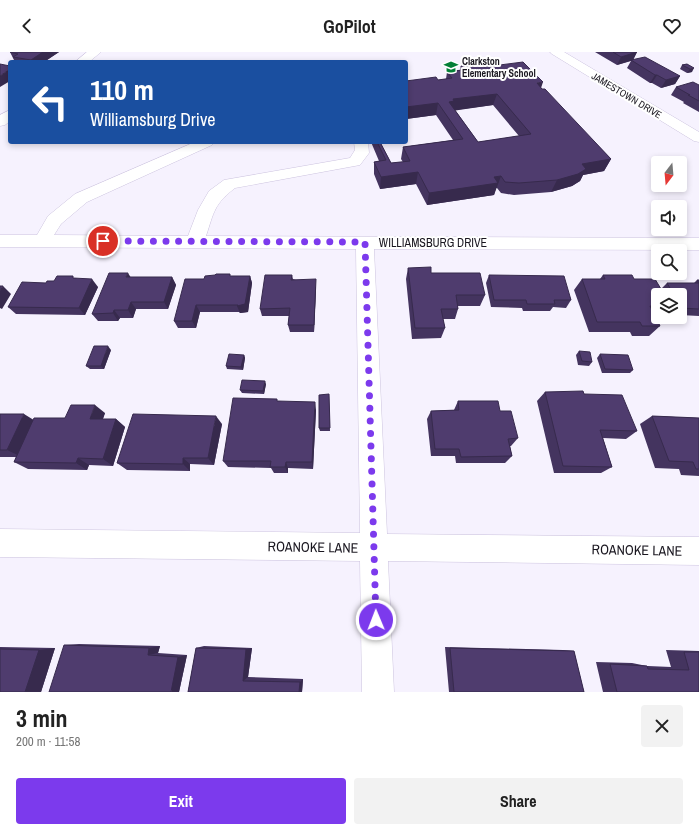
<!DOCTYPE html>
<meta charset="utf-8">
<style>
:root{--surface:#fff;--page:#f2f2f2;--text:#222;--muted:#767676;--accent:#7c3aed}
body{margin:0;font-family:"Archivo Narrow",sans-serif;background:var(--page);color:var(--text);height:100vh;display:flex;flex-direction:column;font-size:15px;white-space:nowrap}
*{box-sizing:border-box;margin:0}
p{font-size:13px;color:var(--muted)}
.icon{flex:none;width:22px;height:22px;fill:none;stroke:currentColor;stroke-width:2;stroke-linecap:round;stroke-linejoin:round}
.map{position:relative;height:640px;overflow:hidden}
.side{display:flex;flex-direction:column;background:var(--surface);flex:1}
.side>*{flex:none}
.top-card{position:absolute;left:8px;top:8px;width:400px;height:84px;border-radius:4px;box-shadow:0 2px 6px #0003;background:#1a4fa0;color:#fff;overflow:hidden}
.needle{width:26px;rotate:196deg}
.tools{position:absolute;left:651px;top:104px;display:grid;gap:8px}
.tools a{display:grid;place-items:center;width:36px;height:36px;border-radius:4px;background:var(--surface);box-shadow:0 2px 6px #0003;font-size:20px}
.pin{position:absolute;display:grid;place-items:center;width:34px;height:34px;color:#fff;margin:-17px;border:2px solid #fff;border-radius:50%;box-shadow:0 1px 4px #0007}
.me{position:absolute;width:44px;margin:-22px;rotate:359deg;stroke-linejoin:round;filter:drop-shadow(0 0 3px #0008)}
.turn{display:flex;align-items:center;gap:14px;height:84px;padding:0 16px;font-size:18px}
.turn .icon{width:52px;height:52px;stroke-width:2.5}
.turn b{display:block;font-size:28px;line-height:34px}
.round{display:grid;place-items:center;flex:none;width:42px;height:42px;border-radius:4px;background:var(--page)}
.overview{display:flex;align-items:center;justify-content:space-between;height:68px;padding:0 16px}
h1{font-size:24px;font-weight:700;line-height:30px}
.primary-button{display:flex;gap:8px;margin-top:auto;padding:8px 16px}
.primary-button a{flex:1;height:46px;border-radius:4px;background:var(--accent);color:#fff;font-size:16px;font-weight:700;line-height:46px;text-align:center}
.primary-button a+a{background:var(--page);color:var(--text)}
header{display:flex;justify-content:space-between;align-items:center;height:52px;padding:0 16px;background:var(--surface);font-size:18px;font-weight:700}
.map>svg:first-child{display:block}
</style>
<header><svg class="icon" aria-label="back" viewBox="0 0 24 24"><path d="M15 5l-7 7 7 7"/></svg>GoPilot<svg class="icon" aria-label="heart" viewBox="0 0 24 24"><path d="M12 20l-8-8c-3-5 5-10 8-4 3-6 11-1 8 4z"/></svg></header>
<div class="map">
<svg width="699" height="640" viewBox="0 0 699 640">
<rect width="100%" height="100%" fill="#f6f2fe"/>
<g fill="none" stroke-linecap="round" stroke-linejoin="round">
<defs>
<path id="minor" d="M87 0H101L89 10H75Z
M550 0H564L699 80V90L694 89 552 2Z
M10 58V69L5 73 0 74V63Z
M195 90H214L212 93 87 150 61 172 54 183 188 184 198 158 209 139 224 128 350 106 355 98 354 90H368L369 101 360 113 235 136C214 152 214 160 206 184L699 186V198L374 197 387 482 699 485V513L388 509 394 640H362L360 509 0 505V477L360 481 356 197 0 195V183H37L48 164 75 142Z"/>
</defs>
<use href="#minor" stroke="#ccc3df" stroke-width="1"/>
<use href="#minor" fill="#fff" fill-rule="evenodd"/>
</g>
<path fill="#44345f" fill-rule="evenodd" d="M10 0H59L44 10H15Z
M595 0H637L633 8 680 24 675 32 661 36 652 31H650L627 16 631 9 617 13Z
M687 12 692 20 687 21 680 17 682 13Z
M461 14 484 15 541 36 611 107 604 119 583 123 580 129 572 134 551 140 514 143 501 141 497 136H496L494 143 427 153 416 132 380 137 374 122V110L379 109 371 90H380L391 111 403 110 401 107 403 95 453 88 436 63 406 67V29L438 28 446 27 447 20 460 18ZM493 53 519 84 478 90 455 58Z
M699 33V60L683 51 684 50 671 43 676 35Z
M408 216 431 221 485 243 480 254H458V257L455 267H443L445 276 441 286 412 287 406 227Z
M292 223 293 227 316 235 314 280H290L288 273 289 264H262L260 257Z
M489 223 571 248 566 256 553 255 550 259H523L522 256 491 255 486 231Z
M603 223 634 227 661 237 667 231H694L697 228H699V264L680 263V243H658V264H655L660 274 649 284H632L630 280H589L574 238 582 227H600Z
M231 224H250L252 231 248 260 240 261 239 260H200L196 276H178L174 269Z
M130 225H172L176 233 168 257H136L133 266H120L118 269H98L92 262Z
M75 226 98 235 85 263 16 262 8 255 46 231 54 229Z
M111 298 104 317H90L86 314Z
M579 299 592 310 589 314 578 313 576 303Z
M600 302 633 318 630 321H602L597 306Z
M244 303 245 306 243 318 227 317 226 314Z
M266 332 264 342 242 341 240 338Z
M545 340 584 342 637 379 626 387 603 386 612 415 601 421H554L537 349Z
M329 342 330 379H320L319 376Z
M278 349 316 358 313 417 288 416V421H274L271 416 228 415 223 409Z
M458 349 500 359 518 386 511 394H510L512 404 505 411H456L455 404H431L427 367 431 359 454 358Z
M105 361 103 367H116L125 375 113 414 89 413 87 418 28 417 14 410 16 405H0V362L33 368 65 366Z
M652 364 699 366V424L681 423 679 417 655 416 640 372Z
M222 372 214 413 190 412V419L127 418 117 411Z
M79 592 160 594 158 601 187 603 179 640 64 593Z
M204 594 252 596 248 625 303 627 302 640H188L196 596Z
M0 595 55 596 41 640H0Z
M445 595 563 598 574 599 584 640H449Z
M666 598 699 599V640H603L596 610 632 611 647 614H648L671 615Z"/>
<path fill="#372a4d" d="M43 0H59L44 10H32L31 8Z
M637 0 633 8 617 13 621 5Z
M694 16 692 20 687 21 690 17Z
M10 17V29L0 35V24Z
M655 23H657L652 31H650Z
M680 24 675 32 661 36 666 28Z
M543 30 539 42 537 31Z
M497 42 493 53 452 59 449 50 453 47Z
M438 51 436 63 406 67V55Z
M611 107 604 119 583 123 580 129 572 134 551 140 557 128 582 112Z
M418 120 416 132 380 137 381 125Z
M501 124 494 143 427 153 429 141 494 125Z
M128 221 133 229 126 225Z
M250 224 252 231 248 260 240 261 237 254Z
M172 225 176 233 168 257 164 250Z
M92 227 98 235 85 263 79 256Z
M316 227V235L314 280V273Z
M3 234 11 242 2 257 0 256V239Z
M131 250 136 257 133 266 128 258Z
M196 253 200 260 196 276 192 269Z
M114 258 120 266 118 269 113 261Z
M108 294 111 298 104 317 101 314Z
M244 303 245 306 243 318 241 315Z
M265 329 266 332 264 342 263 339Z
M315 350 316 358 313 417 312 410Z
M95 353 105 361 100 374 90 367Z
M24 362 37 370 22 405 7 398Z
M216 364 222 372 214 413 208 406Z
M116 367 125 375 113 414 103 407Z
M78 406 89 413 87 418 76 411Z
M183 406 190 412V419L183 412Z
M286 410 288 416V421L285 415Z
M160 594 158 601 148 603 149 596Z
M55 596 41 640H25L39 598Z
M252 596 248 625 243 629 246 597Z
M187 603 179 640H171L178 605Z
M303 627 302 640H299L300 630Z"/>
<path fill="#4f3c6e" stroke="#372a4d" fill-rule="evenodd" d="M10 0H43L31 8 13 5 18 2Z
M613 0H637L621 5Z
M645 5 680 24 666 28 657 23H655L631 8Z
M523 10 543 30 537 31 542 37H545L611 107 582 112 586 117 578 122 557 128 519 131 505 130 501 124 494 125 498 131 429 141 418 120 381 125 374 110 386 108 377 90H380L391 111 410 109 403 95 463 87 438 51 406 55V29L436 25 438 28 452 26 447 20 462 18 461 14 481 12 484 15ZM497 42 531 82 478 90 449 50 454 49 453 47Z
M0 12 10 14V17L0 24Z
M687 12 694 16 690 17 682 13Z
M693 30 699 33V49L688 43H690L676 35Z
M431 215V221H480L485 243H456L458 257H441L445 276H415L408 216Z
M109 221H128L126 225H172L164 250H131L128 258H114L113 261 92 262Z
M216 222H230V224H250L245 252 237 254 238 253H196L192 269H174L185 227H204L205 224 215 223Z
M265 223H292L291 228 316 227 314 273H288L290 256 260 257Z
M489 223 564 224 571 248H554L555 252H527L526 248H494Z
M603 223H632L634 227H655L661 237H665L667 243H658V254H650L660 274H642L640 270H597L582 227H605Z
M57 224H73V226L92 227 79 256 8 255 22 230 46 231 47 229H54Z
M697 228H699V257L681 256 680 254V243H674L667 231H699Z
M0 234H3L0 239Z
M94 294H108L101 314H86Z
M579 299 590 300 592 310 582 309Z
M229 302 244 303 241 315 226 314Z
M600 302 628 303 633 318 605 317Z
M242 328 265 329 263 339 240 338Z
M583 339 584 342 622 343 637 379 600 378 612 415 563 414 545 340Z
M329 342 330 376H319V343Z
M233 346 277 347V349L315 350 312 410H286L285 415H270L271 409H223Z
M458 349H498L500 359H511L518 386 508 387 512 404 461 405 459 397H435L431 359 459 358Z
M71 353H95L90 367H116L103 407 78 406 76 411 14 410 34 366H65Z
M0 362H24L7 398H0Z
M133 362 216 364 208 406H183V412L117 411Z
M652 364 699 366V417H696L693 410 669 409Z
M64 593 149 596 148 603 178 605 171 640H49Z
M196 596 246 597 243 629 300 630 299 640H188Z
M450 596 574 599 584 640H454Z
M0 597 39 598 25 640H0Z
M684 600H699V640H617L610 612 647 614 648 617 689 618Z"/>
<g fill="none" stroke-linecap="round" stroke-linejoin="round">
<path stroke="#7c3aed" stroke-width="7" stroke-dasharray="0 12.6" d="M103 189 365 190 376 568"/>
</g>
<defs>
<symbol id="school-bare" viewBox="-9 -9 18 18"><path d="M0-5L7-2L0 1L-7-2ZM-4 1L0 2.5L4 1V4Q0 6-4 4Z" fill="#047f37" stroke="#fff" stroke-width="2.5" paint-order="stroke"/></symbol>
</defs>
<g fill-rule="evenodd">
<use href="#school-bare" x="441" y="5" width="20" height="20"/>
</g>
<g text-anchor="middle" stroke-width="4" stroke-linejoin="round" paint-order="stroke">
<g font-size="10" font-weight="bold" fill="#19161f" stroke="#fff" text-anchor="start">
<text x="462" y="13">Clarkston<tspan x="462" dy="12">Elementary School</tspan></text>
</g>
<g font-size="10" fill="#19161f" stroke="#fff">
<text transform="translate(627 43) rotate(31)" y="4">JAMESTOWN DRIVE</text>
</g>
<g font-size="12" fill="#19161f" stroke="#fff">
<text x="433" y="195">WILLIAMSBURG DRIVE</text>
</g>
<g font-size="14" fill="#19161f" stroke="#fff">
<text transform="translate(313 495) rotate(1)" y="5">ROANOKE LANE</text>
<text transform="translate(637 498) rotate(1)" y="5">ROANOKE LANE</text>
</g>
</g>
</svg>
<div class="tools">
<a><svg class="needle" viewBox="-14 -14 28 28"><path d="M0-13l5 13h-10z" fill="#e53935"/><path d="M0 13l5-13h-10z" fill="#767676"/></svg></a>
<a><svg class="icon" aria-label="sound" viewBox="0 0 24 24"><path d="M4 9h4l5-4v14l-5-4H4zM17 9q2 3 0 6"/></svg></a>
<a><svg class="icon" aria-label="search" viewBox="0 0 24 24"><circle cx="10" cy="10" r="6"/><path d="M15 15l6 6"/></svg></a>
<a><svg class="icon" aria-label="layers" viewBox="0 0 24 24"><path d="M12 4l9 5-9 5-9-5zM3 14l9 5 9-5"/></svg></a>
</div>
<div class="pin" style="left:103px;top:189px;background:#d93025"><svg class="icon" aria-label="arrive" viewBox="0 0 24 24"><path d="M6 21V4h12l-3 4 3 4H6"/></svg></div>
<svg class="me" style="left:376px;top:568px" viewBox="-20 -20 40 40"><circle r="17" fill="#7c3aed" stroke="#fff" stroke-width="3"/><path d="M0-11L8 9 0 5-8 9z" fill="#fff"/></svg>
<div class="top-card">
<div class="turn"><svg class="icon" aria-label="left" viewBox="0 0 24 24"><path d="M17 20v-9H6M10 6l-5 5 5 5"/></svg><div><b>110 m</b>Williamsburg Drive</div></div>
</div>
</div>
<section class="side">
<div class="overview"><div><h1>3 min</h1><p>200 m · 11:58</p></div><a class="round"><svg class="icon" aria-label="close" viewBox="0 0 24 24"><path d="M6 6l12 12M18 6L6 18"/></svg></a></div>
<div class="primary-button"><a>Exit</a><a>Share</a></div>
</section>
